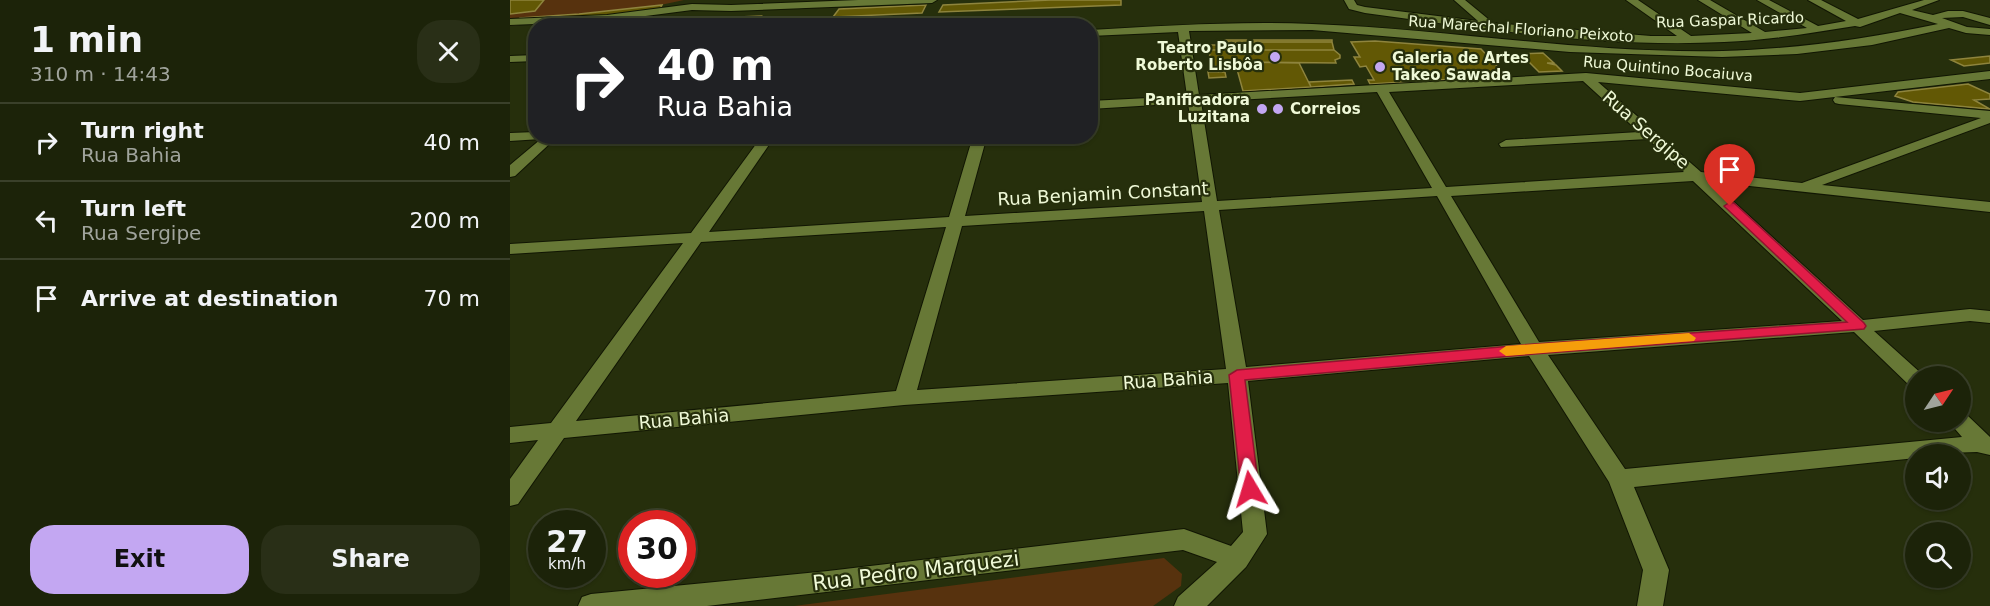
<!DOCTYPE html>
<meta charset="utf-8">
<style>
:root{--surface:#1c2309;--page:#292f17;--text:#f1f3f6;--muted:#a0a49c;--line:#3a402a;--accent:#c3a7f2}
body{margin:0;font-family:"DejaVu Sans",sans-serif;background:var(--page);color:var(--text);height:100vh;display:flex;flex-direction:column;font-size:22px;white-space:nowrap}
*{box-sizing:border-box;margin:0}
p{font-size:20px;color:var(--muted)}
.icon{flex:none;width:33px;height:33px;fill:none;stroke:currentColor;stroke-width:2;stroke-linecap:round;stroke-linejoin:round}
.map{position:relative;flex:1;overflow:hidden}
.sheet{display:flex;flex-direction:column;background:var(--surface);width:510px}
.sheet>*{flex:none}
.top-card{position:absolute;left:18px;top:18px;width:570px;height:126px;border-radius:24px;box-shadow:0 2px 4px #0004,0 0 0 2px var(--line);background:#202124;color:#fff;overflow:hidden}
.needle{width:39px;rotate:55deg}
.tools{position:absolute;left:1395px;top:366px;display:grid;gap:12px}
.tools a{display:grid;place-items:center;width:66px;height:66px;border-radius:50%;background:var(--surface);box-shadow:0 2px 4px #0004,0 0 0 2px var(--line);font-size:30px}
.speed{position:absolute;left:18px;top:510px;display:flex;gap:12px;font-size:30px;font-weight:700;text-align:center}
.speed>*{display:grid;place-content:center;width:78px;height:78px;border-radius:50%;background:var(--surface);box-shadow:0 2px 4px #0004,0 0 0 2px var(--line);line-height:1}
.speed small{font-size:15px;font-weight:400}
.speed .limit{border:9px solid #d22;background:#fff;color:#111}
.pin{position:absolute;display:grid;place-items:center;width:51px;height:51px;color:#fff;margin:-62px -26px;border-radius:50% 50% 50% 0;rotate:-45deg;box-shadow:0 0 6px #0007}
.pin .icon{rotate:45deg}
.me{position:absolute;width:66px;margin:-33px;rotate:353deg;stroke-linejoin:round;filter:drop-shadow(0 0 4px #0008)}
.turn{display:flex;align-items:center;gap:21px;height:126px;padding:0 30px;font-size:27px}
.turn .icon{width:78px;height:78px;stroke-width:2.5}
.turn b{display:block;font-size:42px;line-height:51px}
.round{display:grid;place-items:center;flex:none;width:63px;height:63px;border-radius:24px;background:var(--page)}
.headline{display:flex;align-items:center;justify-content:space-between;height:102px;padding:0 30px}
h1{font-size:36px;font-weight:800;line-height:45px}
.primary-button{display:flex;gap:12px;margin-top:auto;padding:12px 30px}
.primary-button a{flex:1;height:69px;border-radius:24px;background:var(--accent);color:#111;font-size:24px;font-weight:800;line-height:69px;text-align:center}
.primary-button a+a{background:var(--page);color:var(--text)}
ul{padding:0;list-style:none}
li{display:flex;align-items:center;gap:18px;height:78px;padding:0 30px;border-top:2px solid var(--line)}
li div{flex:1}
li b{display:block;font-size:22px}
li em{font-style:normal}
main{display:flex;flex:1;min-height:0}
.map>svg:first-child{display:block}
</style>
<main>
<section class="sheet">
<div class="headline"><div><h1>1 min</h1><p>310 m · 14:43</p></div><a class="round"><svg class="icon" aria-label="close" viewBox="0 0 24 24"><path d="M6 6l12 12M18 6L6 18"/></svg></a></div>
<ul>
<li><svg class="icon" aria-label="right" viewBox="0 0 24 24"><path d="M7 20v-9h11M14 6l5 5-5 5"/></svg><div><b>Turn right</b><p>Rua Bahia</p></div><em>40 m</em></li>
<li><svg class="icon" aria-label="left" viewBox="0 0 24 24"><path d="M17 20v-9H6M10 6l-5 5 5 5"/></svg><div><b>Turn left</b><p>Rua Sergipe</p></div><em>200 m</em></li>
<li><svg class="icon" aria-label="arrive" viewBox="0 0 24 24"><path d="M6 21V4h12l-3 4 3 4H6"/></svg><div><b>Arrive at destination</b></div><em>70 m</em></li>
</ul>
<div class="primary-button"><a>Exit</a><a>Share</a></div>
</section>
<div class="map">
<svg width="1480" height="606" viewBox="0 0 1480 606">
<rect width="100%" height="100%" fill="#262f0c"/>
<path fill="#57320e" d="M0 0H174C118 13 57 17 0 18Z
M654 558 672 574 671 586 643 606H284Z"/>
<path fill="#625805" stroke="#8e843d" stroke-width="1.5" d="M0 0H34L25 11 0 14Z
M611 0V5L429 12 433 5 541 0Z
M152 5 148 13 0 25 10 18 69 14Z
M416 5 412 13 323 17 329 9Z
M251 16 246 21 122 26 127 21Z
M224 22 222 25 204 26H145Z
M712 40H822V42H712Z
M865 41 971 49 996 76 860 84 858 80H864L856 66 850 67 844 57H850L841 42Z
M712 42H822L824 50H711Z
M692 45H711V50H691Z
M700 50H824L830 55V58L825 60 826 63 725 62 726 67 699 66Z
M1033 53 1044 63H1037L1046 65 1052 71 1029 72 1011 54Z
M1480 56V63L1454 66 1441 60Z
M725 62 789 63 801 87 733 91Z
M698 72H715L716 77 699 78Z
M842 80 844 84 801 87 799 82Z
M1458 84 1480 94V99L1464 100 1480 109 1403 102 1385 96 1388 92Z"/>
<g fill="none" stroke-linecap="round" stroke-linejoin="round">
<defs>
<path id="minor" d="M348 0H427L422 3 221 11 182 10 97 21 0 25V19L97 15 182 4 221 5Z
M834 0H844L847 5 855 7 968 21 944 0H955L983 23 1141 36H1167L1116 0H1128L1181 36 1242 33 1188 0H1200L1255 32 1297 28 1247 0H1259L1308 26 1336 21 1298 0H1311L1348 19 1414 0H1429L1402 10 1423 15 1438 11H1453L1480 18V25L1453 17 1432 18 1457 27 1480 29V35L1456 33 1439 28 1362 45 1287 54 1212 57 1060 52 802 30 679 31 689 95 1076 73 1290 93 1480 71V79L1290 101 1088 82 1191 172 1292 183 1471 118 1329 104 1325 103 1323 100 1325 97 1480 111V123L1312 185 1480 202V212L1202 182 1353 320 1460 309 1480 311V323L1460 321 1364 331 1413 375 1406 376V387L1399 385 1344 332 1038 355 1115 469 1452 437 1439 422H1450V414L1458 416 1480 437V455L1467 452 1406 454V458L1124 487 1159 570 1153 606H1127L1133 570 1099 482 1019 356 738 381 757 534 736 567 697 606H664L668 597 707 562 673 550 197 606H68L72 597 81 594 318 571 674 529 721 546 733 532 718 383 394 405 54 438 8 504 0 506V479L28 440 0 443V427L41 423 173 243 0 254V244L181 233 252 136H265L199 232 439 217 463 136H477L455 216 692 202 678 103 580 109V101L677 96 668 32 580 36V30C654 26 728 21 802 24 939 29 1076 54 1213 51 1286 49 1357 39 1428 24L1390 13 1350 27 1345 26C1302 33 1259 40 1214 42 1094 48 974 29 855 13L839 9ZM1073 81 1129 132 996 140 989 144 991 147 1138 139 1174 172 936 187 879 92ZM867 92 922 188 707 201 691 102ZM1183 181 1332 321 1029 342 941 196ZM927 196 1011 344 736 367 709 210ZM694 211 716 369 407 390 452 226ZM436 227 386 391 66 421 191 242Z
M26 55V61L0 62V56Z
M26 132V136H32L31 139 33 136H48L5 176 0 177V165L31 139 0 141V133Z"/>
</defs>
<use href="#minor" stroke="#111603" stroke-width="2"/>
<use href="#minor" fill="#677836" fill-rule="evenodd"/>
</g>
<path fill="#e11d48" stroke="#92132f" stroke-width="1.5" d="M1220 202 1224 203 1354 323 1356 326 1354 329 1024 354 735 380 749 489 746 494 740 496 734 494 731 489 719 375 727 370 1024 344 1337 322 1216 208 1214 206Z"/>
<path fill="#f59e0b" d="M1179 333 1186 338 1184 341 996 356 989 351 996 346Z"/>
<g fill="#c3a7f2" stroke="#262f0c" stroke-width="2">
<circle cx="765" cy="57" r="6"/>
<circle cx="870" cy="67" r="6"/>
<circle cx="752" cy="109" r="6"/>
<circle cx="768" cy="109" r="6"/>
</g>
<g text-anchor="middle" stroke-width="4.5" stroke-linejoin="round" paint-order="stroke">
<g font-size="15" fill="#eff9d7" stroke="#262f0c">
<text transform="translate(1220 20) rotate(-2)" y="5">Rua Gaspar Ricardo</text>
<text transform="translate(1011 29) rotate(4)" y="5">Rua Marechal Floriano Peixoto</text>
<text transform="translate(1158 69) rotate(5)" y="5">Rua Quintino Bocaiuva</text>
</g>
<g font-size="15" font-weight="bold" fill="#eff9d7" stroke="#262f0c" text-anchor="end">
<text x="753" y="53">Teatro Paulo<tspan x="753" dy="17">Roberto Lisbôa</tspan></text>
<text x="882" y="63" text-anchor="start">Galeria de Artes<tspan x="882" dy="17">Takeo Sawada</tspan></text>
<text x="740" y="105">Panificadora<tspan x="740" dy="17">Luzitana</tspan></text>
<text x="780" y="114" text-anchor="start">Correios</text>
</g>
<g font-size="18" fill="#eff9d7" stroke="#262f0c">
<text transform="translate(1136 130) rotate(41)" y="6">Rua Sergipe</text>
<text transform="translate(593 194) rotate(-3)" y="6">Rua Benjamin Constant</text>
<text transform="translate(658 380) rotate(-4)" y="6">Rua Bahia</text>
<text transform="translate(174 419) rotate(-5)" y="6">Rua Bahia</text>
</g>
<g font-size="21" fill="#eff9d7" stroke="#262f0c">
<text transform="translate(406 571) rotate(-7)" y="7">Rua Pedro Marquezi</text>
</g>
</g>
</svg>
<div class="tools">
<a><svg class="needle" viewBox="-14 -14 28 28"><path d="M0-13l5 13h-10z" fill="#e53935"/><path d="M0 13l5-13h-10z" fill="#a0a49c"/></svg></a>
<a><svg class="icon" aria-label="sound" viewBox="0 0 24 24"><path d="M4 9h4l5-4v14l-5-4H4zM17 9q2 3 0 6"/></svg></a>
<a><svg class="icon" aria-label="search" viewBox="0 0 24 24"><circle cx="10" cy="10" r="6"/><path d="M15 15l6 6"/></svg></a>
</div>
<div class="speed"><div>27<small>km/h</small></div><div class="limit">30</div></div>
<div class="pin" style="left:1220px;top:206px;background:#d93025"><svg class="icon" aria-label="arrive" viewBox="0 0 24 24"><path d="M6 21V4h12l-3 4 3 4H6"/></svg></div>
<svg class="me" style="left:740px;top:489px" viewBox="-20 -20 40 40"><path d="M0-17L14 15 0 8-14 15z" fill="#e11d48" stroke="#fff" stroke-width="4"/></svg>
<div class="top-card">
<div class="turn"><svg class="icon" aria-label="right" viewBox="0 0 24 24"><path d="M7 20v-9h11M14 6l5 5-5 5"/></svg><div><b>40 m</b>Rua Bahia</div></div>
</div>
</div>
</main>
